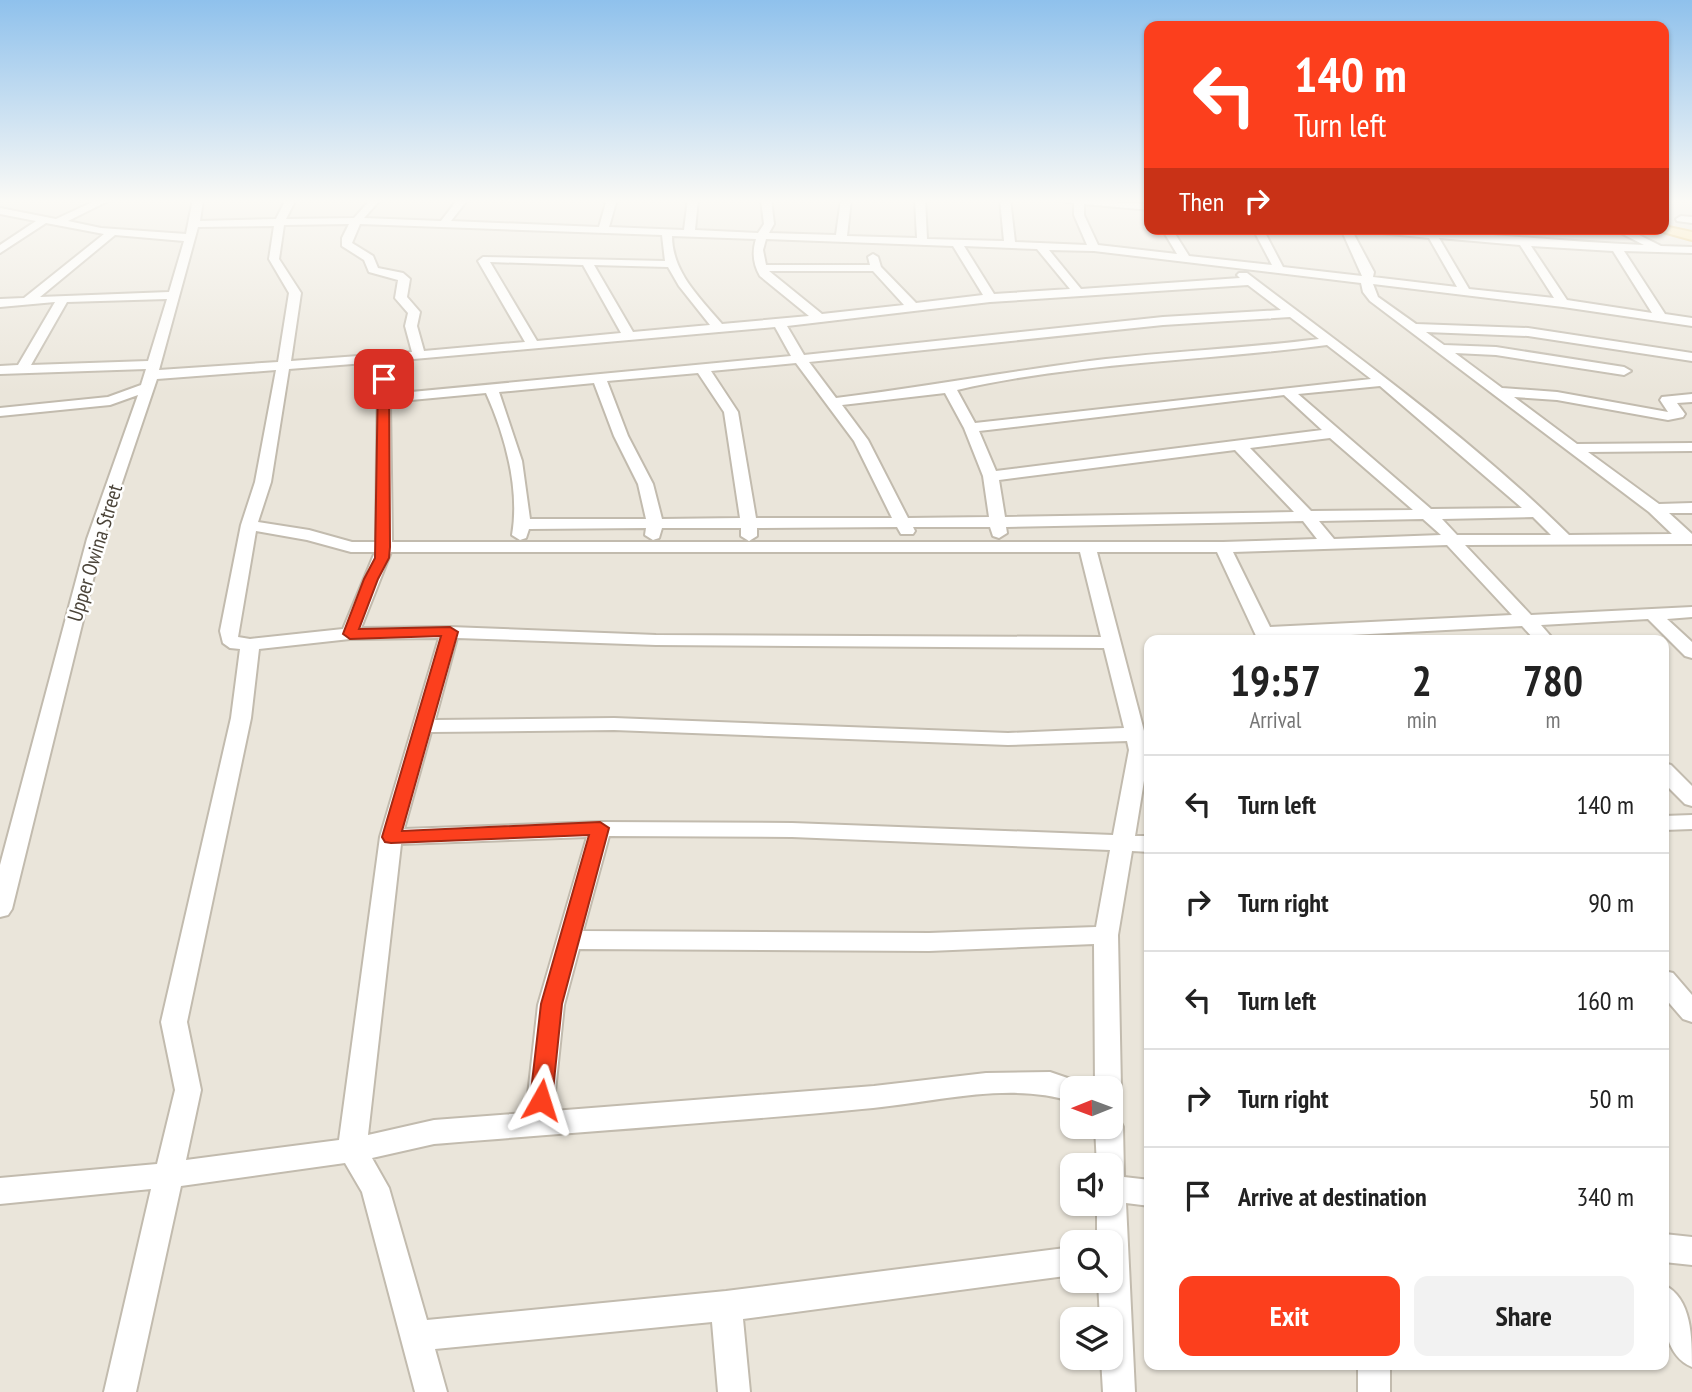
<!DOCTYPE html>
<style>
:root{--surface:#fff;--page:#f2f2f2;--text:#222;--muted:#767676;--line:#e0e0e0;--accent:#fc3f1d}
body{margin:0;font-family:"PT Sans Narrow",sans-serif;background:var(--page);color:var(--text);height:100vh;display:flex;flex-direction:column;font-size:26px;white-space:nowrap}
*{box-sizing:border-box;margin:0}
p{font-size:23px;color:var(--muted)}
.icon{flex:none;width:38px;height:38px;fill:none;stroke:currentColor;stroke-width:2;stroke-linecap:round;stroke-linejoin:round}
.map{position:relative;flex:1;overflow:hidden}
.drawer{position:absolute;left:1144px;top:635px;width:525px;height:735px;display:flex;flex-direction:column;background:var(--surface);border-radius:14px;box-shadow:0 2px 5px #0004}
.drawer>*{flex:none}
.guide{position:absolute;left:1144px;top:21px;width:525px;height:214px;border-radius:14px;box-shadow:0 2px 5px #0004;background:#fc3f1d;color:#fff;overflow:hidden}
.needle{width:46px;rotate:269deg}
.buttons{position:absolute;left:1060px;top:1076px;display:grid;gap:14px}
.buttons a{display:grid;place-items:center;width:63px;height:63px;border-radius:14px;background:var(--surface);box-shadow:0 2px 5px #0004;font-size:35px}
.pin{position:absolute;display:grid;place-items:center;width:60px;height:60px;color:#fff;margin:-30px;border-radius:14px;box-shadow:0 4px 10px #0006}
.me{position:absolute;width:77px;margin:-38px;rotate:6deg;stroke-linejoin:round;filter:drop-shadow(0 0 5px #0008)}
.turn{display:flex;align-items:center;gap:24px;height:147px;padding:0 35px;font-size:32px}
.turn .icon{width:91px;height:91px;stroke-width:2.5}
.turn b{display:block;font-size:49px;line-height:60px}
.then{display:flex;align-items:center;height:66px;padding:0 35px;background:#0003;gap:14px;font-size:26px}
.eta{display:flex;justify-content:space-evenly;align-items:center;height:119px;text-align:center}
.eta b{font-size:42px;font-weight:600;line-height:49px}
.primary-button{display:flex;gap:14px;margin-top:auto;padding:14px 35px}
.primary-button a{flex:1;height:80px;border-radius:14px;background:var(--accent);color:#fff;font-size:28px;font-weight:600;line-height:80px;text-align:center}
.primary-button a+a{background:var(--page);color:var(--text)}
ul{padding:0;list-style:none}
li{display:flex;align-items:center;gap:21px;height:98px;padding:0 35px;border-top:2px solid var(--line)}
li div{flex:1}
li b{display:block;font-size:26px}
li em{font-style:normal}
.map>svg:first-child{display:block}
</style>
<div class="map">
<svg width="1692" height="1392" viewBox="0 0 1692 1392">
<rect width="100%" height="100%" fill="#f6f3ec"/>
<path fill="#eae5da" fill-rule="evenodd" d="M0 199H1150V229H1664V199H1692V1392H0ZM1150 640H1664V1365H1150ZM1073 1088H1111V1127H1073ZM1073 1166H1111V1204H1073ZM1073 1242H1111V1281H1073ZM1073 1320H1111V1358H1073Z"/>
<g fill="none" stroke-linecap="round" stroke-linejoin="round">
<defs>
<path id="minor" d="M99 199H112L68 221 101 228 186 234 193 199H203L200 221 276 219 286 199H296L286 219 354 218 371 199H381L364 218 441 221 458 199H468L451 221 599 227 607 199H617L609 227 684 230 688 199H698L695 230 758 233 764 224 761 199H771L774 224 769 233 836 235 841 199H851L847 236 917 238 915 199H925L927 239 1004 241 1000 199H1010L1015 242 1087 245 1074 215V203L1052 199 1150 204V210L1084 204V215L1098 245 1177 254 1162 229H1172L1189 256 1272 265 1253 229H1263L1283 267 1362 276 1341 229H1351L1374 272 1373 277 1457 287 1429 238 1372 232 1367 229C1459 229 1551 242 1644 245L1613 229H1627L1661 246 1692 247V253L1624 251 1665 314 1692 318V326L1563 307 1373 284 1378 297 1416 324 1528 328 1692 353V361L1528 336 1426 332 1444 345 1496 347 1624 367 1631 371 1624 375 1496 355 1455 353 1502 388 1557 392 1668 412 1660 400 1662 397 1692 394V402L1677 403 1685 414 1683 417 1668 420 1557 400 1514 397 1577 444 1692 443V451L1588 452 1659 504 1692 503V513H1669L1692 534V544L1465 545 1531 615 1692 607V617L1667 619 1692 642V658L1685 656 1648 619 1541 625 1554 640H1535L1522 626 1258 640 1217 552H1097L1149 750 1135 836H1150V852L1132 851 1118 935 1121 1088 1117 1096 1111 1098V1088H1095L1094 944 929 951 579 949 564 1005 553 1111 874 1086 986 1073 1050 1072 1082 1083 1085 1088H1073V1102C1011 1081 937 1102 873 1108 727 1122 580 1132 434 1144L372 1158 389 1188 427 1320 726 1291 1073 1247V1275L743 1319 750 1392H718L712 1322 435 1349 447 1392H415L362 1192 345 1163 181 1186 136 1392H104L151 1189 0 1204V1178L157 1164 175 1090 161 1022 231 718 240 649 230 648 223 643 220 631 241 525 255 482 276 370 157 379 103 539 12 909 8 915 0 917V865L87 539 138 395 110 405 0 416V408L108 397 141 385 146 369 0 374V366L18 365 55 302 0 307V299L24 298 104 234 46 223 0 253V245L36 221 0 214V208L56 219ZM349 224 342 238V246L364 260 369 272 398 280 395 298 408 313 405 326 412 352 291 361 301 293 279 259 284 225ZM360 224 662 235 665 261 483 257 478 261 525 342 424 351 417 326 420 312 407 297 410 279 403 273 378 268 373 256 352 243ZM274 226 269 259 289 293 278 362 159 370 198 227ZM115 235 184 241 169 292 40 297ZM672 236 756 239C752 252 753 264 760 276L809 316 722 324C700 298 672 272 672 236ZM1439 238 1520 245 1554 298 1469 289ZM766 239 953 246 983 295 916 303 881 267 878 257 873 254 868 257 870 265H766L763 250ZM964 246 1037 249 1070 289 994 294ZM1531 246 1613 251 1652 313 1567 300ZM1049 250 1094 251 1361 283 1363 292 1370 301 1649 512 1672 534 1569 535C1471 438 1355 355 1247 273H1239L1237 275 1240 278 1081 289ZM490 262 583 265 621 333 537 341ZM594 265 668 267 679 286 710 325 633 332ZM769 271H873L904 305 822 314ZM1248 285 1281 310 1163 317 804 355 787 326 990 302ZM167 299 148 361 31 365 67 302ZM1290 317 1319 339C1248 348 1177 351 1106 359 1015 370 926 387 836 398L809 362 1163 325ZM775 327 791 356 390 394 391 361ZM1327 345 1371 379 975 423 957 390C1078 362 1204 361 1327 345ZM378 362 376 542H352L309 530 258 522 271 482 289 369ZM796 363 854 441 892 518H756L738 412 711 371ZM698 373 724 412 740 518 662 519 653 484 628 436 607 381ZM594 383 614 436 638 484 646 519H530L522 461 499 392ZM1380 386 1522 508 1431 509 1298 394ZM486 393C505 435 520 489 512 535L520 540 526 538 529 529 646 528 645 535 653 540 659 538 662 528H741V536L749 541 757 536V528L897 527 901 534H913L915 531 913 527H990L993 536 999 538 1007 533 1006 527 1303 521 1317 539 1223 542H392L390 402ZM945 393 964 428 983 476 989 517 908 518 868 440 842 405ZM1284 395 1322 430 996 471 979 431ZM1330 438 1413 510 1311 511 1250 448ZM1235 450 1294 512 1005 517 999 480ZM1533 517 1551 535H1457L1442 519ZM1423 519 1441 535 1334 539 1319 521ZM256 531 307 540 351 552H375L343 629 250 639 238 637ZM1447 545 1512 615 1270 627 1233 552ZM391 552H1080L1101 637 656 635 450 627 361 628ZM439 638 380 837 339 1140 186 1160 201 1090 187 1022 251 718 259 649 350 639ZM457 638 656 645 1104 648 1124 728 1008 733 614 718 435 720ZM614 730 1008 745 1127 741 1129 750 1113 835 792 823 600 822 404 829 431 732ZM609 836 792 837 1110 850 1096 927 929 933 583 931ZM587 837 538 1005 526 1113 434 1120 368 1135 401 844Z
M1681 216 1692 217V223L1677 221 1676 219Z
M1664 763 1671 765 1692 786V806L1685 804 1664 783Z
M1692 815V829L1664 830V816Z
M1664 971 1673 973 1692 995V1022L1683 1019 1664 997Z
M1111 1116 1119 1119 1123 1127 1124 1177 1150 1180V1206L1126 1203 1135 1392H1103L1101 1358H1111V1320H1100L1098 1281H1111V1242H1097V1204H1111V1166H1097L1095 1127H1111Z
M1664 1234 1692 1237V1265L1664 1262Z
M1664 1285C1692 1298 1692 1338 1692 1367 1661 1354 1664 1314 1664 1285Z
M1358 1365H1390V1392H1358Z"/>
<path id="major" d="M1664 226 1692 232V240L1652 229H1664Z"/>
</defs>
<use href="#minor" stroke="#c2bbae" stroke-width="4"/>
<use href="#major" stroke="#e6c16a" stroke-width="4"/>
<use href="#minor" fill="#fff" fill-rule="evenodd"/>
<use href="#major" fill="#ffe39c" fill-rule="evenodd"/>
</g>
<linearGradient id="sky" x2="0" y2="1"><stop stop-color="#8fc1ec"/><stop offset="0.51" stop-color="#fbfaf6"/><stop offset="1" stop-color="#fbfaf6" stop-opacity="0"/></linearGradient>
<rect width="1692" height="394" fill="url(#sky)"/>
<path fill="#fc3f1d" stroke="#a42913" stroke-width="2" d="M384 375 389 379 390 547 389 558 378 579 359 629 450 627 458 632 402 831 600 822 609 828 562 1004 552 1100 549 1106 541 1109 533 1106 530 1100 541 1004 589 835 391 843 385 842 382 837 441 636 350 639 343 634 364 579 375 558 378 379Z"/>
<g text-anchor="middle" stroke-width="5" stroke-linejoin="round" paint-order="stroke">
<g font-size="21" fill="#4b4439" stroke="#fff">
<text transform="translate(95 553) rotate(-73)" y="7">Upper Owina Street</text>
</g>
</g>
</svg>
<div class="buttons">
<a><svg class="needle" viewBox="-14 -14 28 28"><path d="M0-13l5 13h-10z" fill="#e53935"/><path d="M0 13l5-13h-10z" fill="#767676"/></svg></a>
<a><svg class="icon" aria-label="sound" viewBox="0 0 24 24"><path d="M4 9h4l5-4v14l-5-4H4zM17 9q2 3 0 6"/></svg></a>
<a><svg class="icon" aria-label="search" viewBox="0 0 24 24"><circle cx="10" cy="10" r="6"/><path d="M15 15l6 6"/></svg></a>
<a><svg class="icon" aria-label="layers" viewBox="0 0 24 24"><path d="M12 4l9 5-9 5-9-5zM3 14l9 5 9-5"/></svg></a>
</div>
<div class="pin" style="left:384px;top:379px;background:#d93025"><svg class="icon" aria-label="arrive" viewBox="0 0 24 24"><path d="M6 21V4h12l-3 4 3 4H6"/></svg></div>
<svg class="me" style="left:541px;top:1100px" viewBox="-20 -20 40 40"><path d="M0-17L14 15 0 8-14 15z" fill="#fc3f1d" stroke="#fff" stroke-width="4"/></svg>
<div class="guide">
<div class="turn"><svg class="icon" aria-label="left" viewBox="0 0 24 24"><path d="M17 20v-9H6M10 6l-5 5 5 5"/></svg><div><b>140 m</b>Turn left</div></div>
<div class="then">Then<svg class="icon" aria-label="right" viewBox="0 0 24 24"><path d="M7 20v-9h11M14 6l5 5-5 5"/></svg></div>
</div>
<section class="drawer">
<div class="eta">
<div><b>19:57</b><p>Arrival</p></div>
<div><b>2</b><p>min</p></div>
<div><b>780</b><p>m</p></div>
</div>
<ul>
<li><svg class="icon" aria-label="left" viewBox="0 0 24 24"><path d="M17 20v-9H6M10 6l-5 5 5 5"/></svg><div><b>Turn left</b></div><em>140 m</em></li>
<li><svg class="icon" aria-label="right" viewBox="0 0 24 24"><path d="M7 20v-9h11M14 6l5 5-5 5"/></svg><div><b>Turn right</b></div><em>90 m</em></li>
<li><svg class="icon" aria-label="left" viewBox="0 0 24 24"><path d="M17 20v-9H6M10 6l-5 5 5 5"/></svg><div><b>Turn left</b></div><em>160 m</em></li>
<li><svg class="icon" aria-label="right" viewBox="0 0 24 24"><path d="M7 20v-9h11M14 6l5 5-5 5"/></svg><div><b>Turn right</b></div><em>50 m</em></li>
<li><svg class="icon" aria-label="arrive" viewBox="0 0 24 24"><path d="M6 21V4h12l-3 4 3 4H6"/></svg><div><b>Arrive at destination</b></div><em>340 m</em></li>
</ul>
<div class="primary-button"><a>Exit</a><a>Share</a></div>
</section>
</div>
